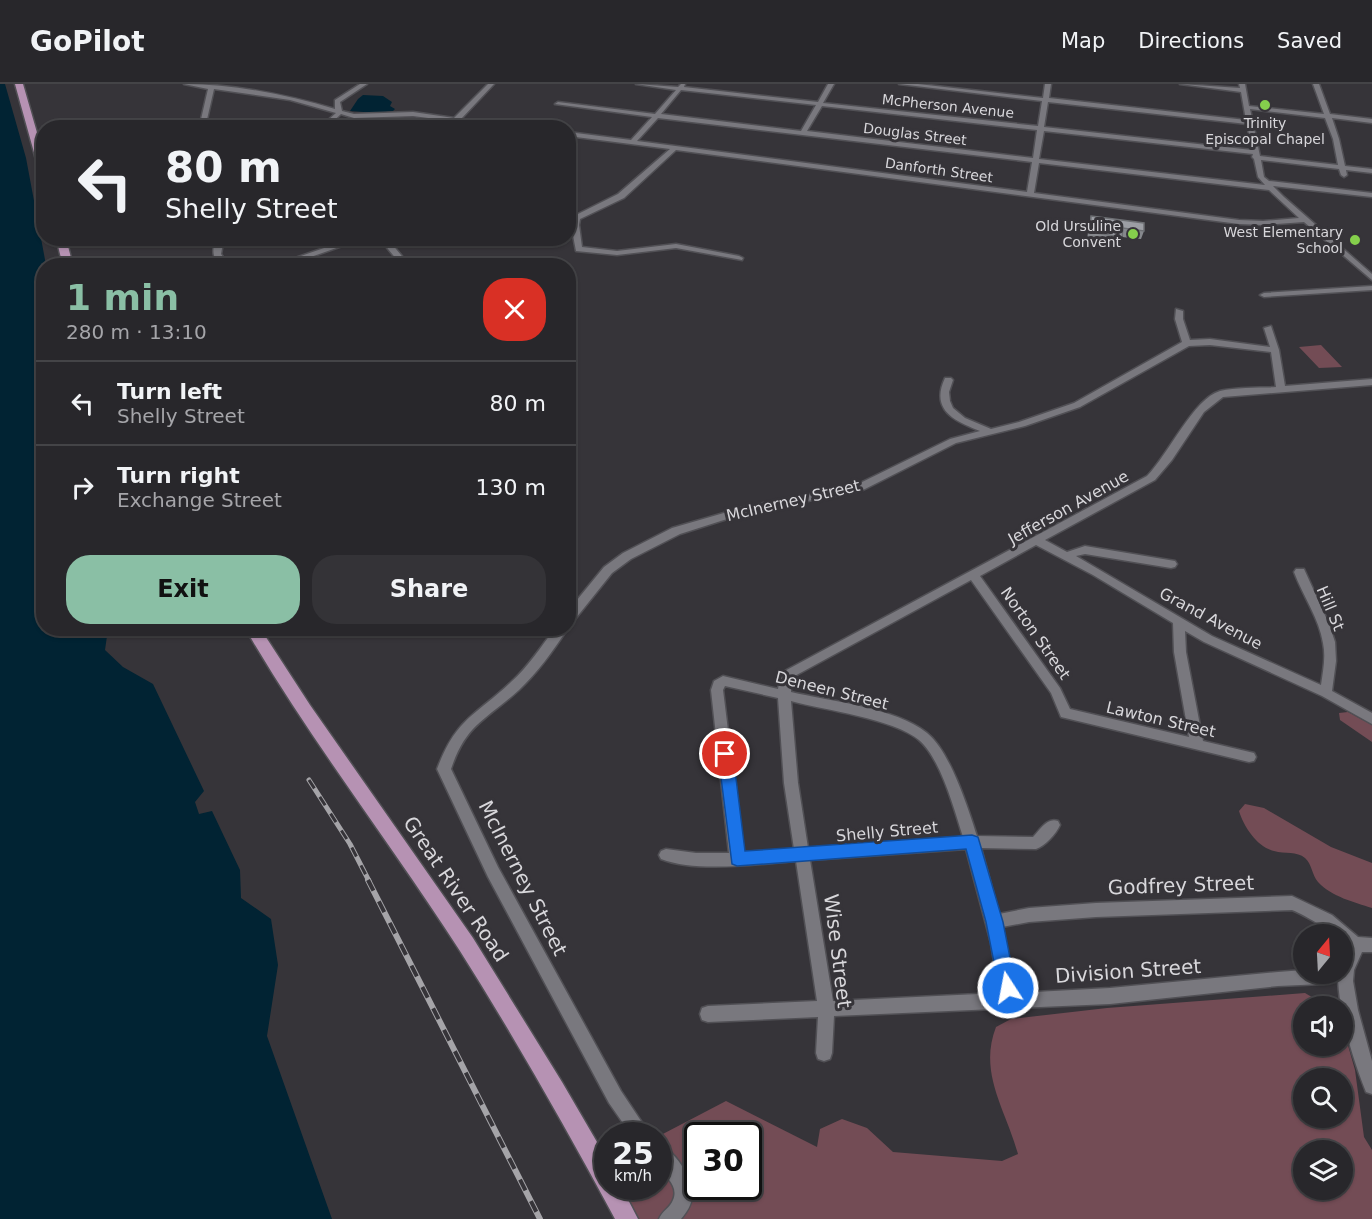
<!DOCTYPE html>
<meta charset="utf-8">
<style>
:root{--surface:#28272b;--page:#343337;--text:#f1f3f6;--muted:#a5a5a9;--line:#444447;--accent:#8abfa5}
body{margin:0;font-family:"DejaVu Sans",sans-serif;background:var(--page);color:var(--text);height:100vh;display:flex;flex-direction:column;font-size:22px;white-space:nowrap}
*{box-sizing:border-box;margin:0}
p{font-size:20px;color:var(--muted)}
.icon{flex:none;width:33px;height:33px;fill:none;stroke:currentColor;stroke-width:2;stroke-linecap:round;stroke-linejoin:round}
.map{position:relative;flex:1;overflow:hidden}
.side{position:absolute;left:36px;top:174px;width:540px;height:378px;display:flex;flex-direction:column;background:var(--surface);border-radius:24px;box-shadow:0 2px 4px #0004,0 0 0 2px var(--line)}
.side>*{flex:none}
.hud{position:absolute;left:36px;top:36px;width:540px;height:126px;border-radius:24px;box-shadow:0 2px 4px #0004,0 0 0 2px var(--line);background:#28272b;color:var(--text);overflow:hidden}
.needle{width:39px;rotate:18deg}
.fabs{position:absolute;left:1293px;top:840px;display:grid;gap:12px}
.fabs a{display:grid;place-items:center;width:60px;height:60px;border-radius:50%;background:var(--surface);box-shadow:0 2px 4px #0004,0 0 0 2px var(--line);font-size:30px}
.speed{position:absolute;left:594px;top:1038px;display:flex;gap:12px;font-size:30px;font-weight:700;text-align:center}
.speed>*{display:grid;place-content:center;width:78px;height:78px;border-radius:50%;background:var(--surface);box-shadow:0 2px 4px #0004,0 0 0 2px var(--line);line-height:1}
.speed small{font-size:15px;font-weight:400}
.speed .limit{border:3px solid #111;border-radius:9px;background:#fff;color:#111}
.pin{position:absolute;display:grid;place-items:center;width:51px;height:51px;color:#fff;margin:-26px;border:3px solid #fff;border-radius:50%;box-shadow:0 2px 6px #0007}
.me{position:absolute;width:66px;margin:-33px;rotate:349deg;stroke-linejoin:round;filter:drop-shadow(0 0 4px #0008)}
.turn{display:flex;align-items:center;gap:21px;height:126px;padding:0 30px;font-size:27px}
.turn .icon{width:78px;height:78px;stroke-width:2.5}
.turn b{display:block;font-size:42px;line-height:51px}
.round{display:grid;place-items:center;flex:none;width:63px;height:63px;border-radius:24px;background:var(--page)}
.head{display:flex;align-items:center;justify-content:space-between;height:102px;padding:0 30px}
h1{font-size:36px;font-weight:600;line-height:45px;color:var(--accent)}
.primary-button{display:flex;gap:12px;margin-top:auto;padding:12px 30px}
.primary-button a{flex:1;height:69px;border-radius:24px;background:var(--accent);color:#111;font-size:24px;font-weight:600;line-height:69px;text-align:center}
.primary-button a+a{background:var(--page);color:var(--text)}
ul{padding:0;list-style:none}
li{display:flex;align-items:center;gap:18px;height:84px;padding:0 30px;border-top:2px solid var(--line)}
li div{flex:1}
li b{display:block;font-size:22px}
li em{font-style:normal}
header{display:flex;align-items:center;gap:36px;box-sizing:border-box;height:84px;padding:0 30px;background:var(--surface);border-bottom:2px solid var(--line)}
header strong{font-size:28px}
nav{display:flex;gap:33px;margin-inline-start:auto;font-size:21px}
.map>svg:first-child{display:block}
</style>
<header>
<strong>GoPilot</strong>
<nav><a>Map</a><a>Directions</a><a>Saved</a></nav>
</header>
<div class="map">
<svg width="1372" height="1135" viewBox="0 0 1372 1135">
<rect width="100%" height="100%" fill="#363439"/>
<path fill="#734c55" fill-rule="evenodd" d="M1321 261 1342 283 1319 284 1299 263Z
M1348 628 1372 641V658L1340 636 1339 629Z
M1245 720 1264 724 1331 763 1372 779V824C1354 818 1332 813 1318 798 1312 791 1312 780 1305 774 1297 767 1285 770 1274 767 1257 763 1244 743 1239 727Z
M1305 909 1327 922H1304V962H1342L1343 944 1355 986 1364 1053 1372 1066V1135H638L621 1103 658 1102 659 1052 726 1017 817 1063 820 1045 842 1035 867 1044 893 1068 1002 1077 1018 1070C1006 1026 978 989 996 943L1011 935 1107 924ZM1304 994H1342V1034H1304ZM698 1052H748V1102H698ZM1304 1066H1342V1106H1304Z"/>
<path fill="#012333" d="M0 0H5L26 74 46 181 44 182V544L108 545 105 566 123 583 153 600 204 707 195 718 199 730 212 727 240 786 241 814 271 835 278 881 267 952 332 1135H0Z
M363 11 383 12 392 18 390 22 395 25 393 27 377 29 350 27 358 15Z"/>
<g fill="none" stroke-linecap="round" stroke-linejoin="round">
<defs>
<path id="minor" d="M184 0C235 0 287 11 335 25V16L360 0H367L340 18 342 27 354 30 413 28 454 34 488 0H494L461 35 519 44H498L457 38 452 44H445L451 37 413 32 354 34 341 30 326 44H319L336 29 290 16 214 5 205 44H199L208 5Z
M636 0 678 3 681 0H685L684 3 818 18 828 0H834L823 19 1038 42 1042 17 899 0H918L1043 14 1045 0H1051L1049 14 1246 36 1241 8 1180 0 1240 4 1239 0H1245L1249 22 1324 30 1313 0H1319L1330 30 1372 35V39L1332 34 1339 55 1345 82 1372 85V89L1346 86 1347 91 1344 93 1341 91 1339 85 1261 76 1264 93 1269 97 1372 109V113L1273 102 1284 113 1372 190V196L1304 138 1263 141 1239 140 676 66 624 114 580 135 579 141 582 163 617 167 676 160 739 172 743 174 742 176 676 164 617 171 576 167 571 141 574 132 618 110 670 65 568 52V48L631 56 652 33 555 20 558 18 655 30 676 6ZM681 6 816 21 801 47 661 30ZM1048 18 1247 40 1252 66 1044 43ZM822 22 1037 46 1033 74 807 47ZM1250 25 1325 34 1333 55 1338 81 1260 72ZM658 34 1032 78 1027 108 637 57ZM1044 47 1253 70 1252 73 1254 75 1258 93 1265 101 1039 75ZM1039 79 1269 106 1299 134 1263 137 1239 136 1034 109Z
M216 154H224L221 170 229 182H220C212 173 212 165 216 154Z
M353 154H365L285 182H272Z
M379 154H387L410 182H402Z
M1372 202V206L1264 213 1260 211 1264 209Z
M1176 225 1183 227V235L1190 256 1210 255 1270 263 1264 244 1271 242 1279 266 1285 302 1372 295V301L1223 313 1204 328 1172 376 1155 396 1045 456 1067 468 1085 462 1175 477 1177 480 1175 483 1171 484 1085 470 1076 472 1212 552 1321 601C1323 587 1326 573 1323 559 1319 534 1303 512 1294 488L1296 485H1304L1329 540 1335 558 1336 577 1332 607 1372 629V640L1322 612 1204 558 1185 547 1186 568 1203 657 1254 669 1256 673 1254 677 1249 678 1061 633 1051 609 971 496 791 594V608C829 617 897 624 927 649 950 667 968 724 977 752L1033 753C1040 746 1047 733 1058 737L1060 741C1056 750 1045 762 1036 765L981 764 999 830 1029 824 1096 819 1292 812 1332 831 1358 853 1372 854V868H1362L1354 886 1353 897 1358 926 1372 977V1010L1366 1008C1352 973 1340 932 1338 896L1323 900 1278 902 1110 920 834 932 832 969 830 975 824 977 818 975 816 969 818 933 708 938 702 936 700 930 702 924 708 922 817 917 796 777C757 780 697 789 661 775L659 771 661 767 666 765 696 769H729L711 606 714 597 723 592 778 605 781 589 1147 392C1168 371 1194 314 1220 307 1237 303 1258 304 1276 303L1271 268 1210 261 1189 262 1080 323 1025 342 956 359 861 407 749 428 680 450 631 475 612 489 572 539 568 540V527L604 483 623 469 672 444 748 422 854 402 950 355 980 347C954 337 930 326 945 294H951L953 296 949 308 950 317 953 324 965 334 991 345 1019 338 1074 319 1182 258 1175 235ZM1036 461 1093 491 1173 539 1174 568 1189 653 1070 625 1060 604 980 492ZM725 602 778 614 784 699 794 765 743 768 723 606ZM791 617C824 626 894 635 919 656 941 675 954 725 963 753L808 764 798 699ZM966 765 991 859 999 909 833 917 810 776ZM1292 826C1306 831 1332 850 1342 850V858L1347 863 1342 876V890H1304V886L1278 888 1110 904 1014 909 1002 843 1029 838 1096 833Z
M555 544H568C554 566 537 589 519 606 486 636 466 640 451 685L498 783 621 1007 651 1052H632L609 1019 488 793 437 685C456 634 475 632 511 598 528 583 541 563 555 544Z
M658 1060C674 1066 692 1092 692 1109 693 1119 687 1128 681 1135H659C662 1127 670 1124 673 1116 679 1102 666 1094 660 1083 657 1077 658 1066 658 1060Z"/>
<path id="major" d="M15 0H23L44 73V92L40 90Z
M56 154H66L73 182H63Z
M245 544H260L310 621 473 854 562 998 608 1077V1102H621L638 1135H615C566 1044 515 954 460 867 390 758 310 656 245 544Z"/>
</defs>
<use href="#minor" stroke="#515055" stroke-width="3"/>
<use href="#major" stroke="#515055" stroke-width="3"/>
<use href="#minor" fill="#79787e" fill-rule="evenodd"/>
<use href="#major" fill="#b692b3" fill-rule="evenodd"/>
<defs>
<path id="rail-far1" d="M309 696 350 760 369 797"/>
<path id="rail" d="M368 796 540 1135"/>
</defs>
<use href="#rail-far1" stroke="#a5a4a8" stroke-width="5"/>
<use href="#rail" stroke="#a5a4a8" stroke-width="6"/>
<use href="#rail-far1" stroke="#363439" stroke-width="3" stroke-dasharray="10" stroke-linecap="butt"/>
<use href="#rail" stroke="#363439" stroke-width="4" stroke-dasharray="12" stroke-linecap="butt"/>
</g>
<path fill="#86888d" d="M1091 132 1144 147 1141 155 1122 153 1120 161 1087 156 1089 140Z"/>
<path fill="#9c9ea4" stroke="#6d6f73" stroke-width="1.5" d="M1091 132 1144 139V147L1123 144 1122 153 1090 148Z"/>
<path fill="#1a73e8" stroke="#114b97" stroke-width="1.5" d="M725 664 730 666 733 670 745 767 972 751 978 753 1003 838 1016 904 1014 911 1008 913 1001 911 999 904 986 838 966 765 737 782 732 780 718 670 720 666Z"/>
<g fill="#85cf4c" stroke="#363439" stroke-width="2">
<circle cx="1265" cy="21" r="6"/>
<circle cx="1133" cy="150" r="6"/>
<circle cx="1355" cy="156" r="6"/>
</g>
<g text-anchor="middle" stroke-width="6" stroke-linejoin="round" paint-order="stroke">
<g font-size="14" fill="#d8d7db" stroke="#363439">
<text transform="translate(948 22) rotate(6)" y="5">McPherson Avenue</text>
<text transform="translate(915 50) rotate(7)" y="5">Douglas Street</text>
<text transform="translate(939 86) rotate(8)" y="5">Danforth Street</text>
</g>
<g font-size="14" fill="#d8d7db" stroke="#363439" text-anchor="end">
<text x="1265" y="44" text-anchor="middle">Trinity<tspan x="1265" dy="16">Episcopal Chapel</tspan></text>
<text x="1121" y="147">Old Ursuline<tspan x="1121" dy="16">Convent</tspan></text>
<text x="1343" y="153">West Elementary<tspan x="1343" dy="16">School</tspan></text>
</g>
<g font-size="16" fill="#d8d7db" stroke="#363439">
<text transform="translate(793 416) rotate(-13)" y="6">McInerney Street</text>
<text transform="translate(1068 423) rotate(-29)" y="6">Jefferson Avenue</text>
<text transform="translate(1331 524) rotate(67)" y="6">Hill St</text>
<text transform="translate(1211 534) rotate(28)" y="6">Grand Avenue</text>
<text transform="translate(1036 549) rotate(55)" y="6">Norton Street</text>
<text transform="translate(832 606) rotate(14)" y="6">Deneen Street</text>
<text transform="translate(1161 635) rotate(13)" y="6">Lawton Street</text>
<text transform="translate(887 747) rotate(-5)" y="6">Shelly Street</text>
</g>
<g font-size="20" fill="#d8d7db" stroke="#363439">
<text transform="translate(523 794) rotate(63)" y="7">McInerney Street</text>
<text transform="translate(1181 801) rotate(-2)" y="7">Godfrey Street</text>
<text transform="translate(456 805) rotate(56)" y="7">Great River Road</text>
<text transform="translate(838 867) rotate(83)" y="7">Wise Street</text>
<text transform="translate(1128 887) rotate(-4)" y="7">Division Street</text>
</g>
</g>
</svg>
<div class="fabs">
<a><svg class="needle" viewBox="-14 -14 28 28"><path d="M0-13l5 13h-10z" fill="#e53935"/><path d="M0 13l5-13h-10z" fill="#a5a5a9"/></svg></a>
<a><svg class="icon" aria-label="sound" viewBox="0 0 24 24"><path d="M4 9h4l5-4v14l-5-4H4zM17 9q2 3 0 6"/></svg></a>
<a><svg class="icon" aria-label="search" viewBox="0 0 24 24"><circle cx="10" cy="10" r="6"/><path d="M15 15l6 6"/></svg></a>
<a><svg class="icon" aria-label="layers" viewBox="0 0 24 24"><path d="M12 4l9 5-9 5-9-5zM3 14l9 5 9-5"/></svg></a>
</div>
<div class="speed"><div>25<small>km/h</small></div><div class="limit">30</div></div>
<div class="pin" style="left:725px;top:670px;background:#d93025"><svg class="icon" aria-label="arrive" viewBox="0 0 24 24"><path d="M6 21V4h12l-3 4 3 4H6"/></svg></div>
<svg class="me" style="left:1008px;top:904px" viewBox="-20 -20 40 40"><circle r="17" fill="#1a73e8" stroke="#fff" stroke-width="3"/><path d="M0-11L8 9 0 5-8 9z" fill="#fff"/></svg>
<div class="hud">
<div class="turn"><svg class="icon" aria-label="left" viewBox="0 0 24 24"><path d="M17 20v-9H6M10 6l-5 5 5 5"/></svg><div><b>80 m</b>Shelly Street</div></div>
</div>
<section class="side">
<div class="head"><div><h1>1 min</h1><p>280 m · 13:10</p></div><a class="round" style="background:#d93025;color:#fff"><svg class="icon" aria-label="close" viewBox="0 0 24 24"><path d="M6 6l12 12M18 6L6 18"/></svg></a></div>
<ul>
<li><svg class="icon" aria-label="left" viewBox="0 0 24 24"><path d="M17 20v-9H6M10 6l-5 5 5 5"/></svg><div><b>Turn left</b><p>Shelly Street</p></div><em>80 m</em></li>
<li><svg class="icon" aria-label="right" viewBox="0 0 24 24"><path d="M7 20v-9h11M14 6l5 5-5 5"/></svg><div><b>Turn right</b><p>Exchange Street</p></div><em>130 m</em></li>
</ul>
<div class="primary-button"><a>Exit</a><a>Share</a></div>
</section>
</div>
